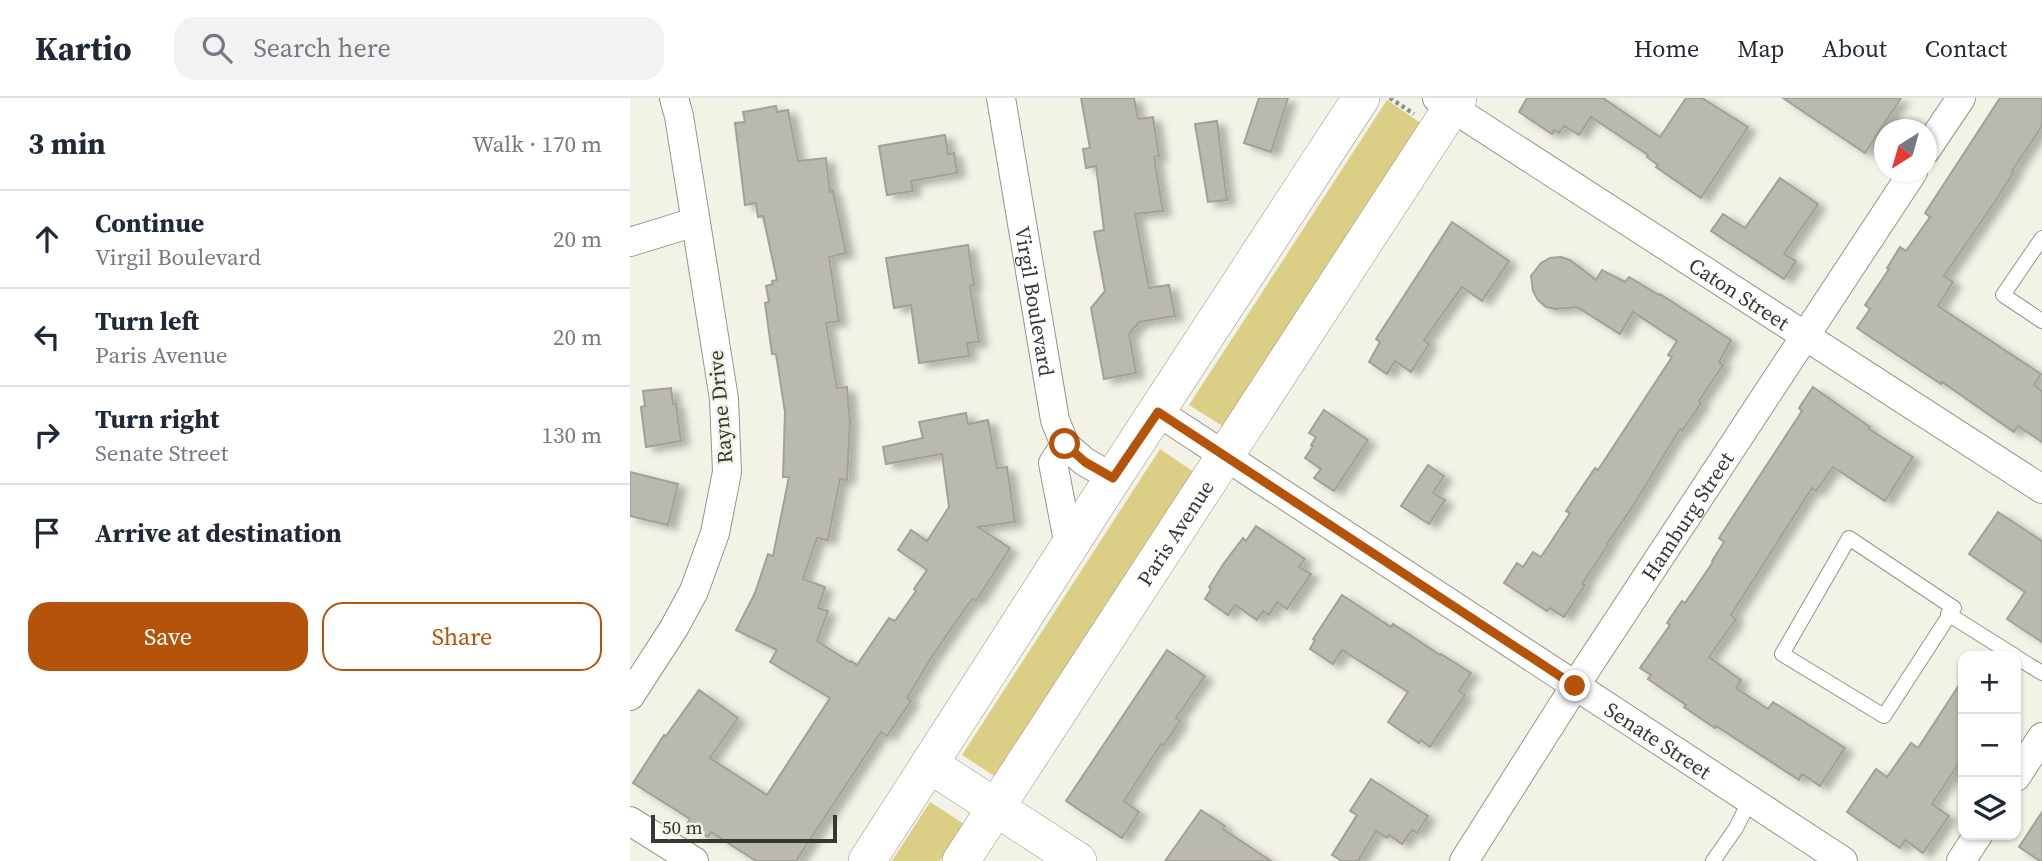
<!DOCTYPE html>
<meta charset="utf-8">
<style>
:root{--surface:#fff;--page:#f2f2f3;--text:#1f2937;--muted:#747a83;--line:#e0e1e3;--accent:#b45309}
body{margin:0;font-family:"Source Serif 4",serif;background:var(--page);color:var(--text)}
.controls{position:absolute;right:21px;bottom:21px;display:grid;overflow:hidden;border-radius:14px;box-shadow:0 2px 5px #0004}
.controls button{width:63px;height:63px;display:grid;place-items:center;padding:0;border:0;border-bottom:2px solid var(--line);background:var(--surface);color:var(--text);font:35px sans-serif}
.compass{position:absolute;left:1244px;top:21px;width:63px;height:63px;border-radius:50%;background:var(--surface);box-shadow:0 2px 5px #0004;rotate:217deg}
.scale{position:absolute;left:21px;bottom:18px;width:186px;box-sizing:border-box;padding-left:7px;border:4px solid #383733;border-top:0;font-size:19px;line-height:24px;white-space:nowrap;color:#383733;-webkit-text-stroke:5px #f3f2e7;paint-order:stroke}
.stop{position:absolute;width:21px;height:21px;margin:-16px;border:5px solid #b45309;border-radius:50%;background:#fff}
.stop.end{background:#b45309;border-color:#fff;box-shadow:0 2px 7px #0008}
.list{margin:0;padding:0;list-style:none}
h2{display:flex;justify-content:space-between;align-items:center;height:91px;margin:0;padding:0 28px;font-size:30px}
h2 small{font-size:23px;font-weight:400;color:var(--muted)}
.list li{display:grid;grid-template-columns:46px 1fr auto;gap:21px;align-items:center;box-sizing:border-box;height:98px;padding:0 28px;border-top:2px solid var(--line)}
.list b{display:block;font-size:26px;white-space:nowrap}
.list p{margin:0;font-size:23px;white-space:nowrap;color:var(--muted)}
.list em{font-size:23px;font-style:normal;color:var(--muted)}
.actions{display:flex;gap:14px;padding:21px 28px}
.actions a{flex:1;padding:16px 0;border:2px solid var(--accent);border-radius:21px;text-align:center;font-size:24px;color:var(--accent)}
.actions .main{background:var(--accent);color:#fff}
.icon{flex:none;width:38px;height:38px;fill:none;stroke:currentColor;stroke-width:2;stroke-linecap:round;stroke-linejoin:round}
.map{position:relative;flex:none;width:1412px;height:763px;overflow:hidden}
header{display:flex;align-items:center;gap:42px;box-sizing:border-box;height:98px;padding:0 35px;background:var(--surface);border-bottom:2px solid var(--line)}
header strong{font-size:33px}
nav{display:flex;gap:38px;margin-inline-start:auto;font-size:24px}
.search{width:490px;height:63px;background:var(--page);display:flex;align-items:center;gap:18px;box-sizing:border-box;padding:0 24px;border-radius:21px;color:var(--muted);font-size:26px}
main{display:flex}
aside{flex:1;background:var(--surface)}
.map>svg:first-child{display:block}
.grass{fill:#dacf85}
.building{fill:#bab9af;stroke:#a2a097;stroke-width:2;filter:url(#shadow)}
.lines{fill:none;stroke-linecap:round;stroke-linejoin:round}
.service-casing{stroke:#95948b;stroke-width:16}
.minor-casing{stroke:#95948b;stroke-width:30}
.tertiary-casing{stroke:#95948b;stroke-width:38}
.path{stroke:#8f8e87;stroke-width:4.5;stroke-dasharray:3.5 3.5;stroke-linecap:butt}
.service{stroke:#fff;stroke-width:14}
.minor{stroke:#fff;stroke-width:28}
.tertiary{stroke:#fff;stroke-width:37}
.route{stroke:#b45309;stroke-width:9}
.labels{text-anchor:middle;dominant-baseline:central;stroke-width:5;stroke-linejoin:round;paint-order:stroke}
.street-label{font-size:21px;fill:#383733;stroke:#f3f2e7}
</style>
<header>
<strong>Kartio</strong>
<div class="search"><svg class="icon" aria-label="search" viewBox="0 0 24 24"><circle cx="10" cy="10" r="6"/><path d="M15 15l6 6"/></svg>Search here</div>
<nav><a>Home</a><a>Map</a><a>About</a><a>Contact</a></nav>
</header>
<main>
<aside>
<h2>3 min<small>Walk · 170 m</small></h2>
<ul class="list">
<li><svg class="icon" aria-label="ahead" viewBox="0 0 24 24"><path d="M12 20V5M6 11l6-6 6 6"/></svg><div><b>Continue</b><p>Virgil Boulevard</p></div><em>20 m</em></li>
<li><svg class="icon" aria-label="left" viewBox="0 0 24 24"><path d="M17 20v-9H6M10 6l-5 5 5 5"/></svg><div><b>Turn left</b><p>Paris Avenue</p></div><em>20 m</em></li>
<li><svg class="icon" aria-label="right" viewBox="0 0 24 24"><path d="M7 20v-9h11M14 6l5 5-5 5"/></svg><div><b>Turn right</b><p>Senate Street</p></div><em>130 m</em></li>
<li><svg class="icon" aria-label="arrive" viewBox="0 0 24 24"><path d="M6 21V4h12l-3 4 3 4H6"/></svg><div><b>Arrive at destination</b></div></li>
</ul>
<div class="actions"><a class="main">Save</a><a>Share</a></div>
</aside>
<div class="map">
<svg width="1412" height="763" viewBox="0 0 1412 763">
<defs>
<filter id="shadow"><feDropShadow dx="8" dy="4.5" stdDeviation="3.5" flood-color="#0004"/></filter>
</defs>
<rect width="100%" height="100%" fill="#f3f2e7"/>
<g class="grass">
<path d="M757,2L792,26L594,329L559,307Z"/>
<path d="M530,351L564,374L366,679L332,657Z"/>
<path d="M300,704L334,726L310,763H262Z"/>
</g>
<g class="building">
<path d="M451,0H504L508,21L523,19L529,58L524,59L533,113L505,116L519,190L539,187L545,218L509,224L499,236L506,275L474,281L461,210L475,193L464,134L474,132L466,68L456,70L453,51L460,50Z"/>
<path d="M629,0H658L641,54L614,45Z"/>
<path d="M897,0H973L1030,39L1056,0H1072L1118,29L1071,100L1026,69L1028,67L1017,59L1018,57L961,19L949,37L934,28L929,35L924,32L922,36L889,14Z"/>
<path d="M1153,0H1271L1235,55Z"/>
<path d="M1370,0H1412V28L1382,73L1384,74L1362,108L1314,178L1323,184L1308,208L1411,276L1404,287L1412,293V344L1388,328L1384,334L1312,284L1311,286L1227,230L1240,211L1235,207L1259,171L1257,170L1270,149L1276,153L1300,119L1295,115Z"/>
<path d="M146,8L147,14L158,12L168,63L196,60L200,94L203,93L216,155L199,159L209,223L196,225L207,290L217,289L220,324L217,382L210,381L198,442L187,440L173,481L195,489L188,510L198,513L187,543L220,564L221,563L227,567L259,520L265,523L286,493L284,491L297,472L268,452L281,432L297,443L319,409L312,356L256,366L253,349L293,340L289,324L336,315L338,326L358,322L367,370L377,369L385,424L348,429L380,450L346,503L342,501L303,557L277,600L281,603L257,638L251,634L166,763H126L81,734L78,739L57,726L60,721L3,685L34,637L36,638L69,592L108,620L80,660L137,697L200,600L140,564L147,552L106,532L125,495L138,456L143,458L159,379H153L155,314L146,256H142L135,205L139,204L136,188L143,186L142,183L147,182L133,118L128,119L126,105L115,107L105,25L115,24L113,14Z"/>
<path d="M587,23L597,102L578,104L565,26Z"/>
<path d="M315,37L318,56L324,55L327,75L281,83L283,93L257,97L249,48Z"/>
<path d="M1150,80L1188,106L1154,156L1166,163L1154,181L1081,133L1093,116L1115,130Z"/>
<path d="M822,124L879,163L852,203L832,189L794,242L799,246L781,274L765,263L757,276L739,264L750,244L746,241Z"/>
<path d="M338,147L344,187L340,188L349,244L337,245L339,258L289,265L281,207L264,210L256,160Z"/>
<path d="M931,159L940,162L966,182L972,172L995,184L999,179L1029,197L1030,196L1101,242L1089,264L1093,267L1069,303L1071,305L1052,333L1050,331L1003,408L977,446L978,447L952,486L955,487L934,519L920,510L917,513L874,485L887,465L893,469L903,454L911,459L940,415L936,413L965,370L968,372L1042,259L1038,257L1047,243L1003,214L990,236L947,209L926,211L916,209L908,202L903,193L901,178L911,165L920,160Z"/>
<path d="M1183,289L1240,329L1239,331L1283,359L1255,403L1203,369L1186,393L1182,390L1101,517L1106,521L1079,559L1111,582L1106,590L1138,611L1143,604L1215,650L1190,688L1172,676L1169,682L1086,628L1085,630L1054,609L1056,607L1018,581L1021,577L1010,570L1040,527L1037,525L1052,503L1055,505L1083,464L1082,463L1094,444L1089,440L1172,313L1169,310Z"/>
<path d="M41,290L43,306H46L51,343L16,349L11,309L15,308L13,293Z"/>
<path d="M694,312L738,342L704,393L684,380L691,371L675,360L683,348L681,347L686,339L679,335Z"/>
<path d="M798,367L814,378L803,395L815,402L799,426L771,408Z"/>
<path d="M0,374L48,386L38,427L0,418Z"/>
<path d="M1368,414L1412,443V544L1377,521L1395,494L1339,456Z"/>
<path d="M626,428L675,461L669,469L681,476L657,511L647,504L639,517L633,513L627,522L605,507L598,517L575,501L581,491L579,489L594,465L613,440L616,443Z"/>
<path d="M712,497L761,529L763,526L810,557L811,556L841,575L829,593L835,597L800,649L791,642L789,645L758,624L778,594L712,552L703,566L680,551L685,542L683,541Z"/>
<path d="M537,552L575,578L546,620L550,623L544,632L533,648L531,646L494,703L509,714L492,740L436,703Z"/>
<path d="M1333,581V659L1302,706L1319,718L1293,755L1275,742L1270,750L1217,714L1246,671L1257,679L1281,645L1288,650Z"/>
<path d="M741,681L798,718L787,735L782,732L772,746L759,737L757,740L746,733L728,763H712L702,757L727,717L720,713Z"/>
<path d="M571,712L595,728L593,731L641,763H535Z"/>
<path d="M1412,714V763H1410L1389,749Z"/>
</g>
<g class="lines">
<defs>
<g id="service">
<path d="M1412,140L1373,197L1412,223"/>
<path d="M1219,440L1324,510L1254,618L1152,556Z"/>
<path d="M1318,516L1385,558"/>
<path d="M1386,559L1412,575"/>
<path d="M1083,763L1106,730L1120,702"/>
</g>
<g id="minor">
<path id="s1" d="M371,0L425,322L435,347L455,364L483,380"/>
<path id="s2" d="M807,0L1412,391"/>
<path d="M1296,52L1331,0"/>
<path d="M0,144L65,124"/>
<path id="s3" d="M528,314L1213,763"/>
<path d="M435,347L423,365L439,448"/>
<path d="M0,598L44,530L64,493L85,435L97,374L94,301L49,18L44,0"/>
<path d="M1386,679L1412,639"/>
<path d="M0,723L64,763"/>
<path id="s4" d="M834,763L945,588L1283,74"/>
<path d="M1331,763L1348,737"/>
</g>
<g id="tertiary">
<path d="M299,666L448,763"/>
<path d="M237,763L483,380L731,0"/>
<path id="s5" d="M331,763L828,0"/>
</g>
</defs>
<use href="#service" class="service-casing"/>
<use href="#minor" class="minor-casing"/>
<use href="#tertiary" class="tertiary-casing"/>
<path class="path" d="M760,0L784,16"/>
<use href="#service" class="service"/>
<use href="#minor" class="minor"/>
<use href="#tertiary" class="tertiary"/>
</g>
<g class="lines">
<path class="route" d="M435,346L455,364L483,380L528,314L945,588"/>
</g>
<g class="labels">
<g class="street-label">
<text stroke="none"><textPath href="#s2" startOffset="360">Caton Street</textPath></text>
<text stroke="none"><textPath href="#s1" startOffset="206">Virgil Boulevard</textPath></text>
<text transform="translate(90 309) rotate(-95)">Rayne Drive</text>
<text stroke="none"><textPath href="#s4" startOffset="411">Hamburg Street</textPath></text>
<text stroke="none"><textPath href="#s5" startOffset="392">Paris Avenue</textPath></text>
<text stroke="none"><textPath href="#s3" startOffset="598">Senate Street</textPath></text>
</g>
</g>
</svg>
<div class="controls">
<button>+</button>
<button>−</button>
<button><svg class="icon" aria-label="layers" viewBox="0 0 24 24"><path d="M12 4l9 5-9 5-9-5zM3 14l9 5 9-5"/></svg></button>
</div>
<svg class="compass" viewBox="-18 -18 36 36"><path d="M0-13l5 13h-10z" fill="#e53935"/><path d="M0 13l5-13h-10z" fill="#747a83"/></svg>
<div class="scale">50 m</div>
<div class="stop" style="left:435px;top:346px"></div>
<div class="stop end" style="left:945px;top:588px"></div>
</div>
</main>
